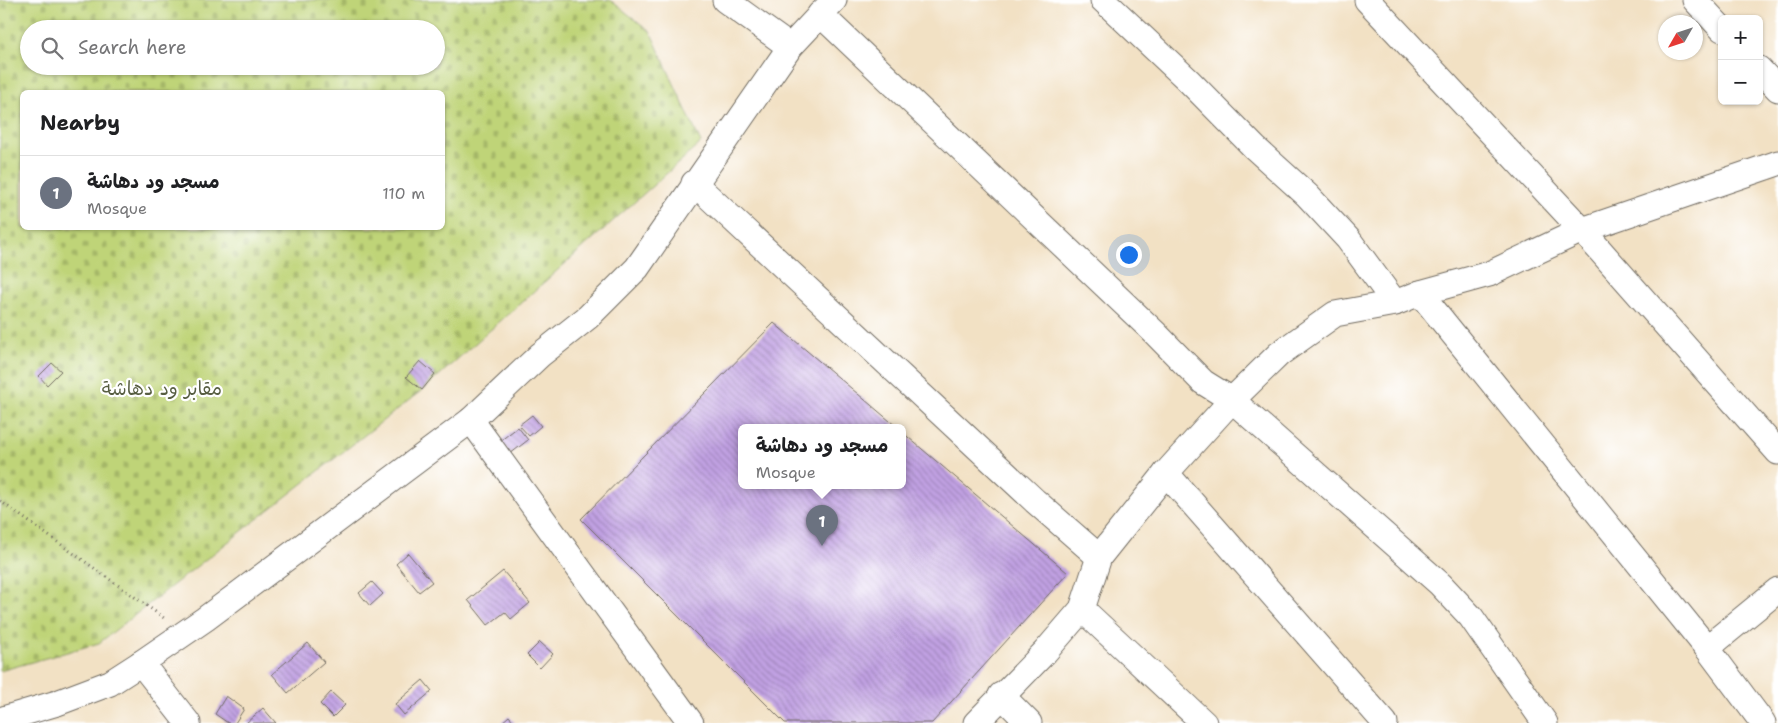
<!DOCTYPE html>
<meta charset="utf-8">
<style>
:root{--surface:#fff;--page:#f6f6f6;--text:#202124;--muted:#757577;--line:#e0e0e0;--accent:#7c3aed}
body{margin:0;font-family:"Shantell Sans","Playpen Sans Arabic",sans-serif;background:var(--page);color:var(--text)}
.controls{position:absolute;right:15px;top:15px;display:grid;overflow:hidden;border-radius:8px;box-shadow:0 1px 4px #0004}
.controls button{width:45px;height:45px;display:grid;place-items:center;padding:0;border:0;border-bottom:1px solid var(--line);background:var(--surface);color:var(--text);font:25px sans-serif}
.compass{position:absolute;left:1658px;top:15px;width:45px;height:45px;border-radius:50%;background:var(--surface);box-shadow:0 1px 4px #0004;rotate:231deg}
.you{position:absolute;left:1128px;top:254px;width:18px;height:18px;margin:-12px;border:4px solid #fff;border-radius:50%;background:#1a73e8;box-shadow:0 0 0 8px #1a73e833}
.badge{display:grid;place-items:center;width:32px;height:32px;border-radius:50%;background:var(--accent);color:#fff;font-size:16px;font-weight:700}
.pin{position:absolute;translate:-50% -41px;filter:drop-shadow(0 1px 2px #0008)}
.pin::after{content:'';position:absolute;top:26px;width:18px;height:15px;background:inherit;clip-path:polygon(0 0,100% 0,50% 100%)}
.popup{position:absolute;left:738px;top:424px;width:168px;height:65px;box-sizing:border-box;display:grid;place-content:center;border-radius:8px;background:var(--surface);filter:drop-shadow(0 1px 4px #0005);font-size:16px;white-space:nowrap;color:var(--muted)}
.popup b{font-size:19px;color:var(--text)}
.popup::after{content:'';position:absolute;left:50%;top:100%;margin-left:-10px;border:10px solid transparent;border-top-color:var(--surface)}
.list{margin:0;padding:0;list-style:none}
h2{display:flex;justify-content:space-between;align-items:center;height:65px;margin:0;padding:0 20px;font-size:21px}
h2 small{font-size:16px;font-weight:400;color:var(--muted)}
.list li{display:grid;grid-template-columns:32px 1fr auto;gap:15px;align-items:center;box-sizing:border-box;height:75px;padding:0 20px;border-top:1px solid var(--line)}
.list b{display:block;font-size:19px;white-space:nowrap}
.list p{margin:0;font-size:16px;white-space:nowrap;color:var(--muted)}
.list em{font-size:16px;font-style:normal;color:var(--muted)}
.icon{flex:none;width:28px;height:28px;fill:none;stroke:currentColor;stroke-width:2;stroke-linecap:round;stroke-linejoin:round}
.map{position:relative;flex:none;width:1778px;height:723px;overflow:hidden}
.search{position:absolute;background:var(--surface);box-shadow:0 1px 4px #0004;left:20px;top:20px;width:425px;height:55px;display:flex;align-items:center;gap:12px;box-sizing:border-box;padding:0 18px;border-radius:28px;color:var(--muted);font-size:19px}
.panel{position:absolute;background:var(--surface);box-shadow:0 1px 4px #0004;left:20px;top:90px;width:425px;height:140px;border-radius:8px}
.map>svg:first-child{display:block}
.cemetery{fill:url(#cemetery-stones);stroke:#758052;fill-rule:evenodd}
.building{fill:url(#building-back-hatch)}
.lines{fill:none;stroke-linecap:round;stroke-linejoin:round}
.minor-casing{stroke:#716b61;stroke-width:27}
.path{stroke:#716b61;stroke-width:3;stroke-dasharray:1 4;stroke-linecap:butt}
.minor{stroke:#fff;stroke-width:25}
.labels{text-anchor:middle;dominant-baseline:central;stroke-width:4.5;stroke-linejoin:round;paint-order:stroke}
.park-label{font-size:19px;fill:#575e42;stroke:#fff}
</style>
<div class="map">
<svg width="1778" height="723" viewBox="0 0 1778 723">
<defs>
<pattern id="cemetery-stones" width="16" height="16" patternUnits="userSpaceOnUse" patternTransform="scale(1.25)"><rect width="16" height="16" fill="#bfd478"/><path d="M2 7V4a2 2 0 0 1 4 0v3zM10 15v-3a2 2 0 0 1 4 0v3z" fill="#a4b668"/></pattern>
<pattern id="building-back-hatch" width="6" height="6" patternUnits="userSpaceOnUse" patternTransform="scale(1.25)"><rect width="6" height="6" fill="#c1a1e3"/><path d="M-1 5l2 2M0 0l6 6M5-1l2 2" fill="none" stroke="#9d83b8"/></pattern>
</defs>
<rect width="100%" height="100%" fill="#fff"/>
<filter id="ink" filterUnits="userSpaceOnUse"><feTurbulence type="fractalNoise" baseFrequency=".02" numOctaves="2"/><feDisplacementMap in="SourceGraphic" scale="10" xChannelSelector="R" yChannelSelector="G"/><feConvolveMatrix kernelMatrix="1 2 1 2 8 2 1 2 1" color-interpolation-filters="sRGB"/></filter>
<filter id="wash" filterUnits="userSpaceOnUse"><feTurbulence type="fractalNoise" baseFrequency=".0096" numOctaves="4" result="noise"/><feDisplacementMap in="SourceGraphic" scale="20" xChannelSelector="R" yChannelSelector="G"/><feGaussianBlur stdDeviation="1.12" result="paint"/><feColorMatrix in="noise" values="0 0 0 0 0 0 0 0 0 0 0 0 0 0 0 0 0 1.4 0 .05"/><feComposite in="paint" operator="in"/></filter>
<g filter="url(#wash)">
<rect width="100%" height="100%" fill="#f2e1c4"/>
<path class="cemetery" d="M0,0H610L650,31L701,143L426,387L99,643L0,671ZM29,29H436V66H29ZM22,92H442V228H22Z"/>
<g id="blocks">
<g class="building">
<path d="M774,323L897,427H742V485H902V432L1068,573L932,723H785L581,519Z"/>
<path d="M420,361L435,374L422,390L406,377Z"/>
<path d="M52,363L61,371L47,385L39,376Z"/>
<path d="M532,415L541,426L529,436L519,425Z"/>
<path d="M518,427L528,440L510,454L500,441Z"/>
<path d="M408,553L432,582L419,592L396,564Z"/>
<path d="M503,571L530,603L511,619L505,612L488,625L468,600Z"/>
<path d="M372,582L383,594L370,606L359,593Z"/>
<path d="M540,642L553,654L540,668L527,655Z"/>
<path d="M308,643L324,662L288,693L272,674Z"/>
<path d="M423,680L432,691L404,715L395,704Z"/>
<path d="M331,692L345,705L333,717L320,704Z"/>
<path d="M226,696L244,709L235,723H228L215,714Z"/>
<path d="M263,708L276,723H246Z"/>
<path d="M509,716L515,723H501Z"/>
</g>
</g>
</g>
<g filter="url(#ink)">
<use href="#blocks" fill-opacity="0" stroke="#716b61" stroke-width="1"/>
<g class="lines">
<defs>
<g id="minor">
<path d="M725,0L790,47"/>
<path d="M1103,0L1188,80L1255,148L1307,195L1348,239L1395,303"/>
<path d="M1367,0L1582,230L1778,452"/>
<path d="M1695,0L1722,29"/>
<path d="M820,14L1154,332L1203,382L1232,400L1279,354L1335,314L1395,303L1420,293L1489,274L1582,230L1778,163"/>
<path d="M1759,69L1778,89"/>
<path d="M694,183L1035,501L1099,557"/>
<path d="M1420,293L1707,648L1763,723"/>
<path d="M471,420L691,723"/>
<path d="M1166,473L1385,723"/>
<path d="M1082,609L1204,723"/>
<path d="M1707,648L1778,590"/>
<path d="M141,663L188,723"/>
<path d="M1001,695L1029,723"/>
<path d="M0,720L57,703L110,683L141,663L205,619L471,420L540,355L588,317L637,268L790,47L834,0"/>
<path d="M976,723L1045,652L1082,609L1099,557L1166,473L1232,400L1440,584L1471,617L1545,723"/>
</g>
</defs>
<use href="#minor" class="minor-casing"/>
<path class="path" d="M0,501L164,618"/>
<use href="#minor" class="minor"/>
</g>
</g>
<g class="labels">
<g class="park-label">
<text x="162" y="388">مقابر ود دهاشة</text>
</g>
</g>
</svg>
<div class="controls">
<button>+</button>
<button>−</button>
</div>
<svg class="compass" viewBox="-18 -18 36 36"><path d="M0-13l5 13h-10z" fill="#e53935"/><path d="M0 13l5-13h-10z" fill="#757577"/></svg>
<div class="you"></div>
<div class="pin badge" style="left:822px;top:546px;background:#6b7280">1</div>
<div class="popup"><b>مسجد ود دهاشة</b>Mosque</div>
<div class="search"><svg class="icon" aria-label="search" viewBox="0 0 24 24"><circle cx="10" cy="10" r="6"/><path d="M15 15l6 6"/></svg>Search here</div>
<section class="panel">
<h2>Nearby<small></small></h2>
<ul class="list">
<li><span class="badge" style="background:#6b7280">1</span><div><b>مسجد ود دهاشة</b><p>Mosque</p></div><em>110 m</em></li>
</ul>
</section>
</div>
